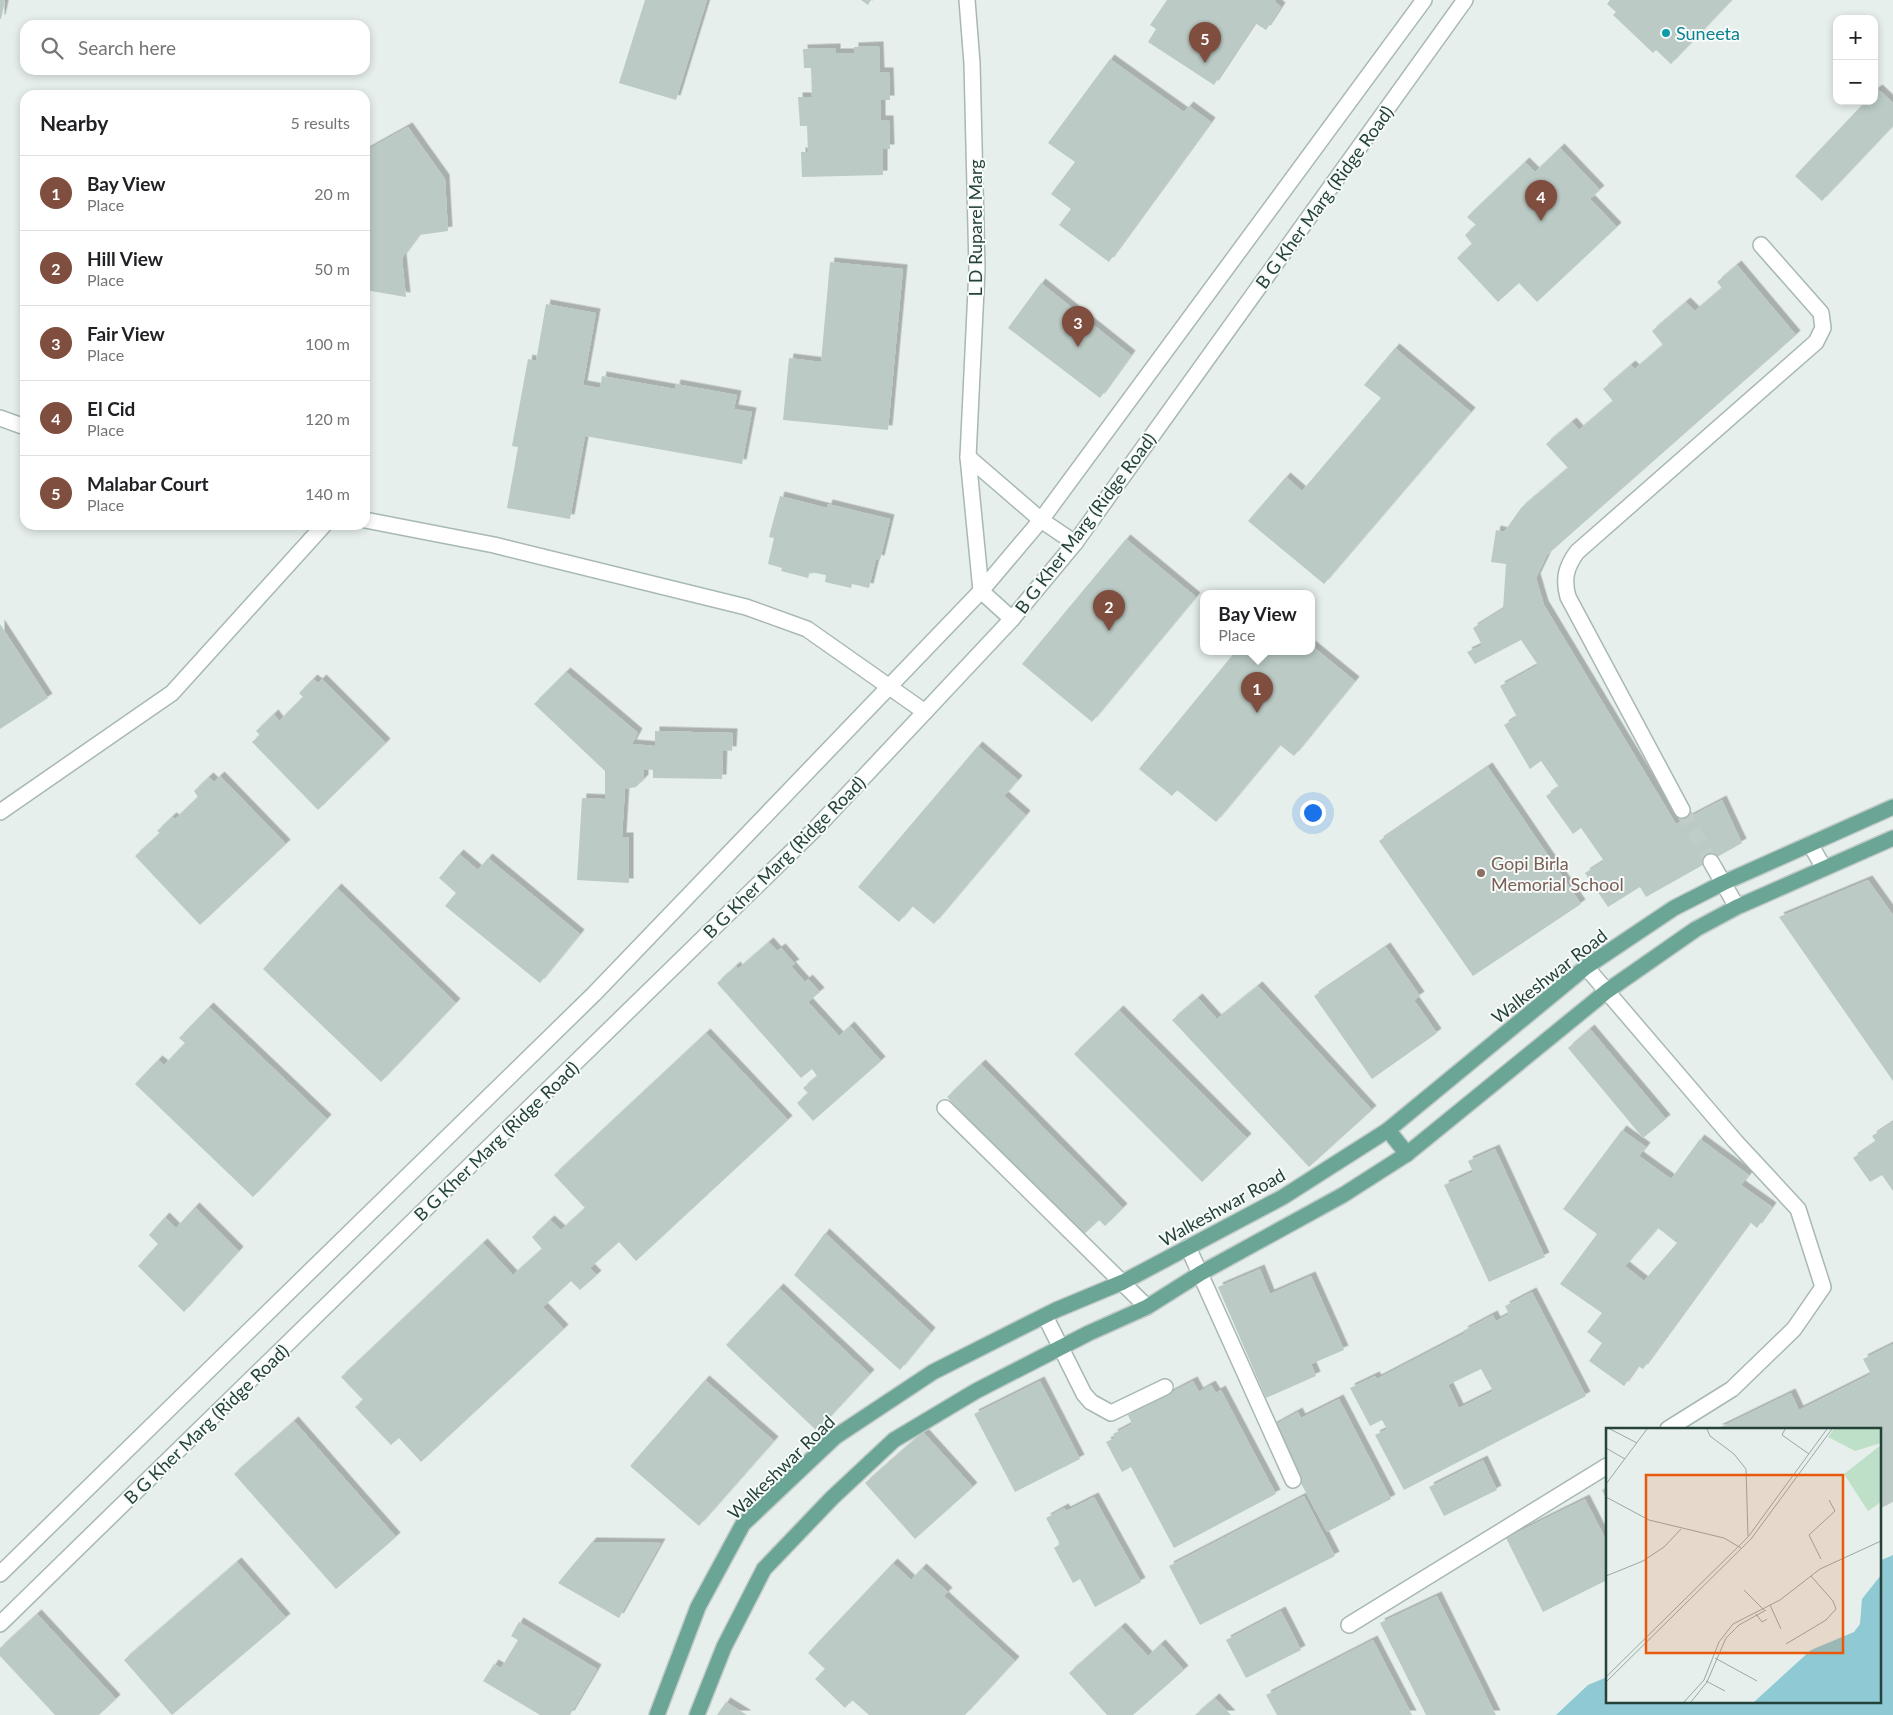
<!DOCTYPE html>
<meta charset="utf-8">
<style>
:root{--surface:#fff;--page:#f2f2f2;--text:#202124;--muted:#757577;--line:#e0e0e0;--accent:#7f4e3f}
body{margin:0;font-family:Lato,sans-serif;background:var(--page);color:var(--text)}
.controls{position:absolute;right:15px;top:15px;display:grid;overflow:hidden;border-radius:10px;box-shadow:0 2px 8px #0003}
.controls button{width:45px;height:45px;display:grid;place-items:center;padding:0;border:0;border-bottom:1px solid var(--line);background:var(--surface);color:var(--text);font:25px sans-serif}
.you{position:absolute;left:1312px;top:812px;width:18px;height:18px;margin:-12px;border:4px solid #fff;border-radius:50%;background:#1a73e8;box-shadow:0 0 0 8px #1a73e833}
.badge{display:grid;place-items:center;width:32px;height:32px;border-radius:50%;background:var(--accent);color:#fff;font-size:16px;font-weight:700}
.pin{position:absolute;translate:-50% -41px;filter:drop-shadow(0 1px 2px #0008)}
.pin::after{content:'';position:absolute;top:26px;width:18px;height:15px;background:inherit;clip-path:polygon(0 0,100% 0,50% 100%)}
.popup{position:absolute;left:1200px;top:590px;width:115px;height:65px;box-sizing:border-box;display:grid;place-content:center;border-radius:10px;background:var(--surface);filter:drop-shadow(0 1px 4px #0005);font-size:16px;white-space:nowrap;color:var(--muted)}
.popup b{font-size:19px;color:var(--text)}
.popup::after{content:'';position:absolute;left:50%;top:100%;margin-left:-10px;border:10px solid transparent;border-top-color:var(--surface)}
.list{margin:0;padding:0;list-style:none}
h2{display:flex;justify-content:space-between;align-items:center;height:65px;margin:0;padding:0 20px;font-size:21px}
h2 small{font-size:16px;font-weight:400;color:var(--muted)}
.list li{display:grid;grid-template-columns:32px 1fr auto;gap:15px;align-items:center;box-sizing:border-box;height:75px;padding:0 20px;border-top:1px solid var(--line)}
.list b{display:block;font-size:19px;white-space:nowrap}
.list p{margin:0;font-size:16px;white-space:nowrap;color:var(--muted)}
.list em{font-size:16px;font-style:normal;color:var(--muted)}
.icon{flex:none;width:28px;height:28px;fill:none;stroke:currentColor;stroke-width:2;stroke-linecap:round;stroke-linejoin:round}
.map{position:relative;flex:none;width:1893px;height:1715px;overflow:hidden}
.search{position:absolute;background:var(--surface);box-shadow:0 2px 8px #0003;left:20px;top:20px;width:350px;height:55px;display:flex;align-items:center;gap:12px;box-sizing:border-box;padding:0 18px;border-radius:15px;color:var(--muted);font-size:19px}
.panel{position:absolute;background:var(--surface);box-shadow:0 2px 8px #0003;left:20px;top:90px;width:350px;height:440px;border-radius:15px}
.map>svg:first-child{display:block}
.water{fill:#8ec9d4}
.building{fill:#bbcac4;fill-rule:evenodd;filter:url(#shadow)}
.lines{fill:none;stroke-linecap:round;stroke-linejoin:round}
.minor-tunnel{stroke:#bfccc8;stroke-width:15;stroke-dasharray:15 8;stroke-linecap:butt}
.minor-casing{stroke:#a8b8b2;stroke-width:18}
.major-casing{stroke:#c2cac8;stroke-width:18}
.minor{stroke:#fff;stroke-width:15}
.major{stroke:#6aa596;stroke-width:15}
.culture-dot{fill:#0f9aa8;stroke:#f7fbf9;stroke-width:2}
.education-dot{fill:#8d6e63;stroke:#f7fbf9;stroke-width:2}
.labels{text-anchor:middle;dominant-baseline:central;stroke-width:4;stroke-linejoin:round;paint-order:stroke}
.culture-label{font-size:18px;fill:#0d838f;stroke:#f7fbf9;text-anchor:start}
.street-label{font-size:18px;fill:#24423a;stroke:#f7fbf9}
.education-label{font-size:18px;fill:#785e54;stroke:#f7fbf9;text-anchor:start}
.inset-road{fill:none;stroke:#98aaa4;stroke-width:1}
.view{fill:#e8590c;fill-opacity:0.15;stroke:#e8590c;stroke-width:2.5}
.inset-edge{fill:none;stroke:#24423a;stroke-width:2.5}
</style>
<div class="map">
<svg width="1893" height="1715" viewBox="0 0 1893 1715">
<defs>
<filter id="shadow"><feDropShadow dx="4.5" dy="-4.5" stdDeviation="0" flood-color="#0004"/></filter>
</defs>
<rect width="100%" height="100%" fill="#e6efeb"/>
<path class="water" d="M1893,1555V1715H1556L1588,1685L1607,1677V1701H1879V1561Z"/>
<g class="building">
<path d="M0,0H5L1,19H0Z"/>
<path d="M645,0H707L676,100L619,83Z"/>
<path d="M861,0H871L868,5Z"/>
<path d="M1167,0H1276L1275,2L1281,7L1266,30L1255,23L1214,85L1148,42L1156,29L1150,25Z"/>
<path d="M1610,0H1732L1671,64L1656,50L1653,53L1613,15L1616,12L1607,4Z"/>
<path d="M879,46L880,72H889L890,100H881V120H889L890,149H883V175L802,177L801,152H808L807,126H800L798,97H812L811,68H804L803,49L836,48V53H854V47Z"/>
<path d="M1110,59L1184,112L1189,106L1211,122L1109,262L1059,225L1071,209L1051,194L1075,162L1048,143Z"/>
<path d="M1878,89L1893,103V126L1822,201L1795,176L1866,101H1874V92Z"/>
<path d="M408,127L445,179L448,231L419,235L402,258L406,297L365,290V151Z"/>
<path d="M1560,148L1600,190L1590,199L1617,227L1537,302L1519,283L1498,302L1457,258L1472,244L1465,235L1476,225L1467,217L1525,162L1535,172Z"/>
<path d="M830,262L903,269L888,430L783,420L789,358L821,362Z"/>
<path d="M1737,265L1796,335L1547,555L1536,578L1544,605L1676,824L1722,800L1742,843L1646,897L1640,887L1608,907L1585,873L1604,861L1581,828L1573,834L1546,796L1559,787L1541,761L1530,769L1504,725L1517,717L1500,686L1538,665L1521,640L1475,664L1467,652L1482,645L1473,628L1503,609L1506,564L1491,562L1496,530L1504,532L1521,508L1568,468L1546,444L1572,422L1579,430L1613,401L1603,389L1631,365L1635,369L1663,345L1652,331L1686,302L1695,311L1722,288L1717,282Z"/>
<path d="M1041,283L1131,355L1100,398L1008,328Z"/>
<path d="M546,304L596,313L583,385L600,388L602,376L675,389L676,384L737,395L734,409L752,412L742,464L585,436L570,519L507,508L518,447L512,446L528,359L536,361Z"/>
<path d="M1395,348L1471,412L1324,584L1248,521L1286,477L1302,491L1381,398L1364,385Z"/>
<path d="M780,496L827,508L828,504L890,519L880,560L876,559L869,588L852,584L851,588L825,582L826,575L810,572L808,578L781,571L782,568L768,564L774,538L769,537Z"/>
<path d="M1126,539L1196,597L1092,722L1022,664Z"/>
<path d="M0,624L48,698L0,729Z"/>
<path d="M1311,645L1355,681L1294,756L1280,745L1216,822L1177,790L1172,796L1139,769L1235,652H1311Z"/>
<path d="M566,672L638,733L632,744L655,746V731L733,733L732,751L723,750L722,779L653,778V770L644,769V779L636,787L625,789L622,837H629V883L577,880L582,798L605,799V771L534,704Z"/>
<path d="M313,679L318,683L322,679L386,743L318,810L252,742L260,735L256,731L274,714L279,721L303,697L299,693Z"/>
<path d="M978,746L1018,780L1004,796L1026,815L934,924L912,906L899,922L858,887Z"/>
<path d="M1488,767L1581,904L1473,976L1379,841Z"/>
<path d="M220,776L286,844L200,925L135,856L160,833L157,831L172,817L175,819L198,797L194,791L209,777L214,782Z"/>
<path d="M459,854L478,870L488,858L580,934L540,983L445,906L456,893L439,878Z"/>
<path d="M1868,880L1893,915V1081L1779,917Z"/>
<path d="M337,888L456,1003L381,1082L263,969Z"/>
<path d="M769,942L777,951L781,948L795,964L791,966L805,982L808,979L820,992L808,1002L839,1036L850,1026L881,1061L813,1121L797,1103L808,1093L803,1088L817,1076L812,1069L801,1078L717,983L736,966L738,969Z"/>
<path d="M1386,947L1420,996L1414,1000L1437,1033L1372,1079L1314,996Z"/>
<path d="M1258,986L1372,1110L1309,1167L1172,1020L1198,998L1217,1019Z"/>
<path d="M209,1007L327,1119L253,1197L135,1084L158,1060L164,1065L185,1043L179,1038Z"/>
<path d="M1119,1010L1247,1138L1202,1182L1074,1054Z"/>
<path d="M1590,1029L1666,1119L1643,1138L1568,1048Z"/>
<path d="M706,1033L788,1120L636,1261L619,1242L590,1268L597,1275L580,1290L571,1281L543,1307L564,1329L421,1462L399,1438L391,1445L355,1407L363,1400L341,1377L483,1243L513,1275L542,1249L532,1237L550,1220L561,1230L585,1208L554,1175Z"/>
<path d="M981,1064L1123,1208L1105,1226L1099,1220L1082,1236L947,1097Z"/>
<path d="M1893,1122V1191L1882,1175L1870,1182L1853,1158L1876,1142L1872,1136Z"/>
<path d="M1622,1130L1646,1147L1639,1156L1671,1179L1700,1139L1749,1175L1741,1185L1772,1207L1757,1228L1750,1222L1643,1369L1638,1366L1624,1386L1589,1361L1602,1343L1587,1332L1602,1313L1560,1284L1597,1234L1563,1209ZM1658,1228L1677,1243L1644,1281L1625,1266Z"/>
<path d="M1495,1149L1545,1257L1489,1282L1444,1185L1473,1172L1468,1161Z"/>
<path d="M195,1207L239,1251L184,1312L138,1266L158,1244L149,1235L165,1217L176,1228Z"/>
<path d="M825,1233L931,1332L900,1370L794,1275Z"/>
<path d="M1260,1269L1270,1294L1311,1276L1344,1350L1311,1364L1316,1376L1266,1398L1218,1287Z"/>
<path d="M779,1288L870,1374L817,1431L726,1345Z"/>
<path d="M1532,1292L1586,1396L1404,1490L1375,1435L1387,1429L1382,1420L1370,1426L1350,1388L1375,1376L1377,1379L1465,1333L1463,1331L1493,1315L1496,1321L1509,1314L1505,1306ZM1481,1369L1493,1391L1459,1408L1448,1385Z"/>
<path d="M1893,1344V1502L1879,1509V1429H1717L1791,1393L1799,1410L1871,1374L1863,1359Z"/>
<path d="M705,1380L774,1441L699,1526L630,1466Z"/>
<path d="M1040,1381L1080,1459L1015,1492L974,1414Z"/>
<path d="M1193,1381L1199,1392L1211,1385L1216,1393L1221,1390L1276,1494L1174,1548L1131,1467L1122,1472L1106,1442L1115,1438L1113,1434L1132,1424L1128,1415Z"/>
<path d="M1339,1399L1391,1499L1327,1532L1271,1427L1298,1412L1301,1418Z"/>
<path d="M294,1421L396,1537L336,1589L234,1474Z"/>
<path d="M923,1432L973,1487L915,1539L865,1483Z"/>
<path d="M1483,1460L1497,1490L1444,1516L1429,1487Z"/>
<path d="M1607,1487V1500L1602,1490Z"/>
<path d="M1304,1496L1335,1556L1200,1625L1169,1566Z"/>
<path d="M1094,1497L1141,1582L1095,1607L1080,1579L1073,1583L1054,1548L1060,1544L1046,1518L1064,1508L1066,1511Z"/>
<path d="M1585,1499L1607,1542V1580L1543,1612L1506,1538Z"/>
<path d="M592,1542L661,1543L619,1618L558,1583Z"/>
<path d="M237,1562L286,1618L172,1715L124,1660Z"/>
<path d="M893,1563L911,1580L922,1568L948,1592L944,1596L1015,1661L965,1715H869L852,1700L845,1708L815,1679L825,1669L808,1653Z"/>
<path d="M1437,1596L1496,1715H1426L1380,1623Z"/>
<path d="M1281,1611L1301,1650L1246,1678L1226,1640Z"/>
<path d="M37,1614L116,1699L99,1715H55L0,1656V1648Z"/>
<path d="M519,1622L597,1669L570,1715H540L483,1681L494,1664L501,1668L518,1640L511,1636Z"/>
<path d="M1121,1627L1148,1656L1161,1644L1184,1670L1133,1715H1107L1069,1673Z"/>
<path d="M1373,1640L1412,1715H1277L1266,1695Z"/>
<path d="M1215,1698L1231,1715H1195Z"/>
<path d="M726,1702L747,1715H717Z"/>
</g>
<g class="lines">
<path class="minor-tunnel" d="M1682,810L1711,862"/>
<defs>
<g id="minor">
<path d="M967,0L972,63L977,269L968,457L981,591L1012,619"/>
<path d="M0,418L25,427"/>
<path d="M968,457L1041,520L1075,543"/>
<path d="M365,520L494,545L746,607L807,629L925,712"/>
<path d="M1682,810L1568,597C1563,579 1566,567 1577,552L1816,342L1823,328L1821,313L1761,245"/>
<path d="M0,812L172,693L324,525"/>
<path d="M1810,844L1824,868"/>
<path d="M1711,862L1737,907"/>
<path d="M1586,967L1735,1141L1798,1209L1823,1287L1794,1329L1732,1389L1668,1429"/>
<path d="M945,1108L1147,1307"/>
<path d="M1188,1247L1293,1480"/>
<path d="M1045,1316L1084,1394L1091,1402L1111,1413L1165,1387"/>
<path d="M0,1574L594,994L981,591L1041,520L1424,0"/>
<path d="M0,1624L816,828L1012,619L1075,543L1465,0"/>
<path d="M1349,1625L1607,1466"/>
</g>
<g id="major">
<path d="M1388,1130L1407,1154"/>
<path d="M657,1715L698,1607L743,1524L835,1437L933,1372L1056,1310L1123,1282L1283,1197L1388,1130L1586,967L1674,908L1723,883L1893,807"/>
<path d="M697,1715L724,1647L764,1569L832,1498L894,1440L976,1391L1089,1333L1147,1307L1201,1273L1343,1195L1407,1154L1607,991L1696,929L1737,907L1893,838"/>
</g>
</defs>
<use href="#minor" class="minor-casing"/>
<use href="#major" class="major-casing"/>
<use href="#minor" class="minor"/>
<use href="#major" class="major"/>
</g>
<circle class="culture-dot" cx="1666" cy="33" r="5"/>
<circle class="education-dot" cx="1481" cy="873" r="5"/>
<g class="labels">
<g class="culture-label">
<text x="1676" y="33">Suneeta</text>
</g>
<g class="street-label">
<text transform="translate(1324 197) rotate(-54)">B G Kher Marg (Ridge Road)</text>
<text transform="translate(975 228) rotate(-90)">L D Ruparel Marg</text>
<text transform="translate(1085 523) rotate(-53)">B G Kher Marg (Ridge Road)</text>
<text transform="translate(784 857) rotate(-45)">B G Kher Marg (Ridge Road)</text>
<text transform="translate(1549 976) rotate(-38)">Walkeshwar Road</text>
<text transform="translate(496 1141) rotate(-44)">B G Kher Marg (Ridge Road)</text>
<text transform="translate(1222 1207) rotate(-29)">Walkeshwar Road</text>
<text transform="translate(206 1424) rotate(-44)">B G Kher Marg (Ridge Road)</text>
<text transform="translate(781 1467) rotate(-44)">Walkeshwar Road</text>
</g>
<g class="education-label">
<text x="1491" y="863">Gopi Birla<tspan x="1491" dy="21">Memorial School</tspan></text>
</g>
</g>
<g transform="translate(1606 1428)">
<rect width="275" height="275" fill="#e6efeb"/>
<path d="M228,1H275V15L249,23L222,9ZM275,17V74L262,83L238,46Z" fill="#bfe0c8"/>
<path d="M275,147V274H148L205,222L248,204L254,196L256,171Z" fill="#8ec9d4"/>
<path class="inset-road" d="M4,1L31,15M101,1L104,8L128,26L140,41L142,108M179,1L176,7L203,26M0,20L19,31M0,56L41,1M0,69L43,92L118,110L135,120M215,131L203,107L229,83L223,72M0,148L37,133L58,119L75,101M138,162L158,182M164,177L175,201M150,186L156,194L161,191M180,216L220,192L230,181L227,173L205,148M109,230L151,253M0,249L142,109L221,1M100,253L119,263M0,254L145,111L226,1M78,274L98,252L113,214L127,196L174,172L214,141L275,113M85,274L101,254L120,210L133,197L160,182"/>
<path class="view" d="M40,47H237V225H40Z"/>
<rect width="275" height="275" class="inset-edge"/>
</g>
</svg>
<div class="controls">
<button>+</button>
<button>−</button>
</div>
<div class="you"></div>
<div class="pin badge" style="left:1257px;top:713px">1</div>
<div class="popup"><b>Bay View</b>Place</div>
<div class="pin badge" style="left:1109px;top:631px">2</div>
<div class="pin badge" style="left:1078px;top:347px">3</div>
<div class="pin badge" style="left:1541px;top:221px">4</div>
<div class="pin badge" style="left:1205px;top:63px">5</div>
<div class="search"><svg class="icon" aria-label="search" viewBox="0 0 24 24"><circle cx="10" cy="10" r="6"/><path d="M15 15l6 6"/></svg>Search here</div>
<section class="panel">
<h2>Nearby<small>5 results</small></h2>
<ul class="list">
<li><span class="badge">1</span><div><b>Bay View</b><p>Place</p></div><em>20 m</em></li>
<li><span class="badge">2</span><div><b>Hill View</b><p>Place</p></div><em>50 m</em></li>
<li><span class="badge">3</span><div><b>Fair View</b><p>Place</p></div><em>100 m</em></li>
<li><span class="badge">4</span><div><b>El Cid</b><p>Place</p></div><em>120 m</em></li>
<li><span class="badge">5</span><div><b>Malabar Court</b><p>Place</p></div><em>140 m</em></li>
</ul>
</section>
</div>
